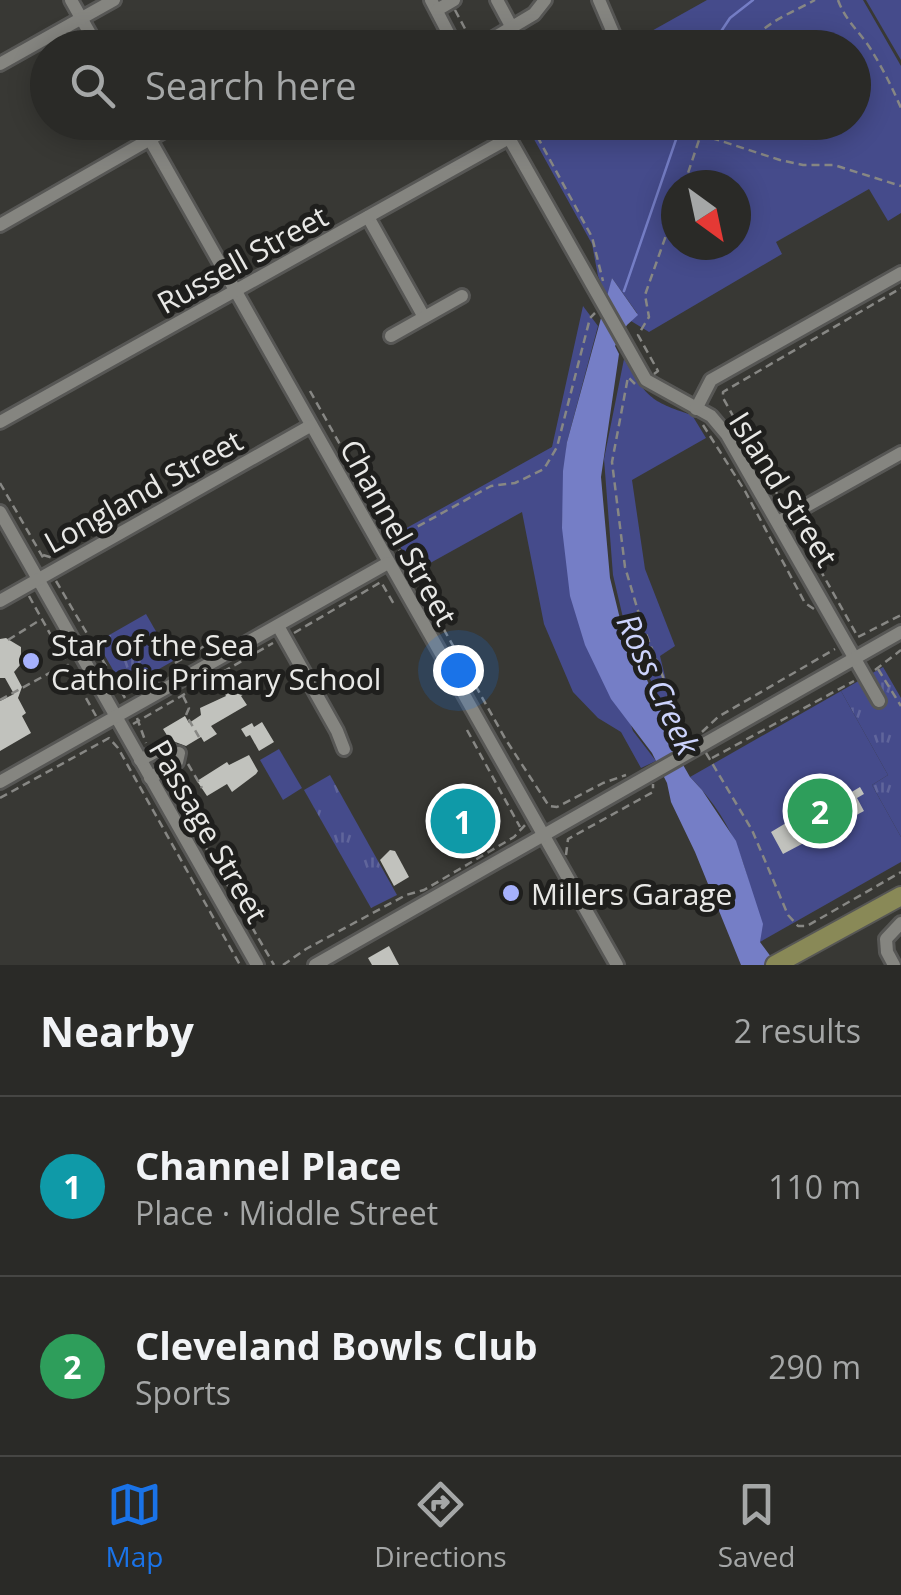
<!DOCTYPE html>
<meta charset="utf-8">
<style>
:root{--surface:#2a2a27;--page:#32322f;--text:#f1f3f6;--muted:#a5a7a7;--line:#464644;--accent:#1a73e8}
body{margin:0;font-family:"Open Sans",sans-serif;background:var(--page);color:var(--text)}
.compass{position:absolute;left:661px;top:170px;width:90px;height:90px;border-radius:50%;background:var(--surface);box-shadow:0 5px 25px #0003;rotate:147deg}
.you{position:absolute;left:458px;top:670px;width:35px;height:35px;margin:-25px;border:8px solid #fff;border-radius:50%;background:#1a73e8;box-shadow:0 0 0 15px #1a73e833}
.badge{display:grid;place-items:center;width:65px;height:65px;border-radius:50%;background:var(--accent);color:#fff;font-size:32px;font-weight:700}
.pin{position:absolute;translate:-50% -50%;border:5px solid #fff;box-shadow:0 2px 10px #0006}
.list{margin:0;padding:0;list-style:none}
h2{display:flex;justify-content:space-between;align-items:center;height:130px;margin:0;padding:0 40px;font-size:42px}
h2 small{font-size:32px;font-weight:400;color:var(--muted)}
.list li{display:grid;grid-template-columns:65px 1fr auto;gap:30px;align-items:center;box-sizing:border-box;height:180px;padding:0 40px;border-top:2px solid var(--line)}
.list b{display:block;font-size:38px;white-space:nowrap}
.list p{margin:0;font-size:32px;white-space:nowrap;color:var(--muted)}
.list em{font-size:32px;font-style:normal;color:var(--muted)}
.icon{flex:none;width:55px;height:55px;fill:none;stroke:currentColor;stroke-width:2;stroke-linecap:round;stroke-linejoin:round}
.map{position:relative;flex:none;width:901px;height:965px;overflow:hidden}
.search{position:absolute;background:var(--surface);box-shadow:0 5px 25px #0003;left:30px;right:30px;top:30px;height:110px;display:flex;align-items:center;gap:25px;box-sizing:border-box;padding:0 35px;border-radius:55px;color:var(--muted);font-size:38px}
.sheet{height:490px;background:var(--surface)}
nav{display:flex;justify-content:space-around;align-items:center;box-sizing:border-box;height:140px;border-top:2px solid var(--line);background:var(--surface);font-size:28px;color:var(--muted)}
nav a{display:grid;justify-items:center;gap:5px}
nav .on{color:var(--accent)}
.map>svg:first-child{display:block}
.grass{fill:url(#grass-tufts)}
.green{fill:#454b8b;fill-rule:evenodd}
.water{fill:#757ec6}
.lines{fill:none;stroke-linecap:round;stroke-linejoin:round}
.stream{stroke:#757ec6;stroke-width:2.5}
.building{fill:#c1c2bd}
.minor-casing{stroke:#575755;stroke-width:18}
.major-casing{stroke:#575755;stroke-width:22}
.path{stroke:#878784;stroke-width:2.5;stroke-dasharray:8 5;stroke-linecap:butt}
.minor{stroke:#858580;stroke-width:12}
.major{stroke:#898957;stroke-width:18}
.poi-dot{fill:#a6b1fc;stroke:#1f1f1d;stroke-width:4}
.labels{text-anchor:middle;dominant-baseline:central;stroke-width:10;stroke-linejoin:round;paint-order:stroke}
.street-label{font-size:30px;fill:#e8e8e6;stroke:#1f1f1d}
.poi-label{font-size:30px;fill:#e8e8e6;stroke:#1f1f1d;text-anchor:start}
.water-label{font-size:32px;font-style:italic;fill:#ccd3fc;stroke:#1f1f1d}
</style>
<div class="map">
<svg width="901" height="965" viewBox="0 0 901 965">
<defs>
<pattern id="grass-tufts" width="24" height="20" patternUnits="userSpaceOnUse" patternTransform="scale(2.5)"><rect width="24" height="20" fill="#454b8b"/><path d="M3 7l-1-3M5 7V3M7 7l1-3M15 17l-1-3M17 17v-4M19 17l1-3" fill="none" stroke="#60659b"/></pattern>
</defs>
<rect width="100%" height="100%" fill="#383834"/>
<g class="grass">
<path d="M146,614L173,661L124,689L97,642Z"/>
<path d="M883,667L901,698V837L872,785L888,775L841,691Z"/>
<path d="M330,775L397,895L371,908L304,790Z"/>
</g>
<g class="green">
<path d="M707,0H863L901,66V213L888,221L869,189L776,242L782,254L649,332L631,321L637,313L612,278L608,300L598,276L592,244L525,123L854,122V48L623,47ZM676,185H736V245H676Z"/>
<path d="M866,0H901V60Z"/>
<path d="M583,306L598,326L567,442L562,526L633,731L656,761L641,768L621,732L598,718L573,692L544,624L522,512L414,572L394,535L552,447Z"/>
<path d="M624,359C647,397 649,401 692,415L706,438L632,480L645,569L675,646L660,656L673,709L690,738L677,746L668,718L624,622L613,575L604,459Z"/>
<path d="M841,691L888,775L872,785L901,837V862L760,942C750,875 739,827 690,777Z"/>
<path d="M279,749L302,788L283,800L260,760Z"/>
</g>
<path class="water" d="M612,278L638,315L627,325L615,346L619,354L601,477L610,578L621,623L668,726L674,749L690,777L702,790L736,841L763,924L760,942L777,965H741L695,852L671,802L667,783L652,753L611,699L585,645L570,596L562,528L563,471L567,442Z"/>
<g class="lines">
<g class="stream">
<path d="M710,48L730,18L753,0"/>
<path d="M624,291L682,122"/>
</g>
</g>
<g class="building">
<path d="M6,638L21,647V664L14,672L22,687L18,698L26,713L22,716L31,733L0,751V701L14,694L5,678H0V639Z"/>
<path d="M241,682L247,692L241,696L247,705L211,726L217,734L204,742L201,737L186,746L170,740L163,729L185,716L189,723L201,715L200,708L226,696L224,693Z"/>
<path d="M262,722L274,742L259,751L250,735L246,737L241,729L252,723L254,727Z"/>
<path d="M249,755L258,771L256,774L232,792L227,784L207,796L197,781L227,762L229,765Z"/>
<path d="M860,787L864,794L857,798L864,811L783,854L771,832L786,823L784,819L804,808L806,802L822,797L833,803Z"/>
<path d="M474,789L484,807L478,810L482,818L473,824L484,842L467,852L441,807Z"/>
<path d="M390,850L395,851L409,877L394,886L380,860Z"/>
<path d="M389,946L399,965H372L368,958Z"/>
</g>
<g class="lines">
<defs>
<g id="minor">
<path d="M71,0L98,48"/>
<path d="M431,0L456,48"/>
<path d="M497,0L512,28"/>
<path d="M599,0L617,42"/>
<path d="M437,10L454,0"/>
<path d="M477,48L534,14L545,0"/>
<path d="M0,64L114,0"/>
<path d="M140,122L617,965"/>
<path d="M500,122L646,380L711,416L727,435L879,701"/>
<path d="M368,217L424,317"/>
<path d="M0,225L180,122"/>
<path d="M391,336L462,296"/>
<path d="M696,409L711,380L901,273"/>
<path d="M0,422L509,138"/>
<path d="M0,512L257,965"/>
<path d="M778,522L901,453"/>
<path d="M0,601L310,426"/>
<path d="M278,626L337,731L344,749"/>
<path d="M140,760L157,751L171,750"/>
<path d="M150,778L177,762L179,753"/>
<path d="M0,782L388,563"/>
<path d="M315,965L901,632"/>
<path d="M894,965L887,952L886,939L901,923"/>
</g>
<path id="major" d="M775,965L901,896"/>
</defs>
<use href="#minor" class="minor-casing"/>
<use href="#major" class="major-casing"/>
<g class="path">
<path d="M838,0C845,20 859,31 870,48C882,67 892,87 901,108"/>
<path d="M455,10L470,38"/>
<path d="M748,48C761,23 792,13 815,0"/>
<path d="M662,122L780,160L803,165H834L901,186"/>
<path d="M531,125L592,237L603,281"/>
<path d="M520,132L536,122"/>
<path d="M702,136L718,134L730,122"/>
<path d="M684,185L700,137"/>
<path d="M654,374L658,371L638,335L649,317L645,295L676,207"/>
<path d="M635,384L628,377L612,462L625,567L641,621L663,677L671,712L684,742"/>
<path d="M310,391L506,740L549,806L557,807L603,783L626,775"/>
<path d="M703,425L745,491L805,603L814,609"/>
<path d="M0,483L45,561"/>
<path d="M790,502L780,499L723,398V392L901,288"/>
<path d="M802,523L799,529L805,543L858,637L901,615"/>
<path d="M395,539L491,486L515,483L544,469L557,447L590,318L595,313"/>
<path d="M43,555L53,558"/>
<path d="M56,581L125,698"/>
<path d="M29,596L96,716"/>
<path d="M294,633L381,582L395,606"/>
<path d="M8,640L40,620"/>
<path d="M175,663L220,637"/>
<path d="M878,669L901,706"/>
<path d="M875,670L901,650"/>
<path d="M183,696L189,708L186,715L199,737"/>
<path d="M0,700L66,664"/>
<path d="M137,718L146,743"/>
<path d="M133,724L273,643"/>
<path d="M467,730L520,827"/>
<path d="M702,732L718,717L835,649"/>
<path d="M706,753L752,830L788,915L798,926H807L901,872"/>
<path d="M712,758L854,681"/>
<path d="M188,764L202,788"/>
<path d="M167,781L274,965"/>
<path d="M0,798L109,738L118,748L240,965"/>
<path d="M566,855L568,839L653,792V784"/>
<path d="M283,965L306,949L406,895L424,890L514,837L526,824"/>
</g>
<use href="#minor" class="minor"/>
<use href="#major" class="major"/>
</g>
<g class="poi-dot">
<circle cx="31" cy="661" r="10"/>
<circle cx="511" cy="893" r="10"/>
</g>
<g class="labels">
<g class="street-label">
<text transform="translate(242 259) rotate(-29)">Russell Street</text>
<text transform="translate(784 489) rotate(58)">Island Street</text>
<text transform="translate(143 491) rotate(-29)">Longland Street</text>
<text transform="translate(399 532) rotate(61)">Channel Street</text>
<text transform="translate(209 831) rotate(60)">Passage Street</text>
</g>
<g class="poi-label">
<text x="51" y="644">Star of the Sea<tspan x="51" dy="34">Catholic Primary School</tspan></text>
<text x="531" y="893">Millers Garage</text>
</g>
<g class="water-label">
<text transform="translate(659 684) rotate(65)">Ross Creek</text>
</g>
</g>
</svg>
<svg class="compass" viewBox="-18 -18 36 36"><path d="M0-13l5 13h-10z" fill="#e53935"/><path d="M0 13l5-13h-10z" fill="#a5a7a7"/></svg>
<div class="you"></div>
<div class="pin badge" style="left:463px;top:821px;background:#0f9aa8">1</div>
<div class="pin badge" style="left:820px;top:811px;background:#2e9e5b">2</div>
<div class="search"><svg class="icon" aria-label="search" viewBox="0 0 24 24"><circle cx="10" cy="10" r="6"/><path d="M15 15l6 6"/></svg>Search here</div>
</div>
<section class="sheet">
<h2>Nearby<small>2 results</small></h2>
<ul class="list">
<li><span class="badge" style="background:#0f9aa8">1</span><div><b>Channel Place</b><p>Place · Middle Street</p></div><em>110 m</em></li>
<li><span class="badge" style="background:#2e9e5b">2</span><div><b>Cleveland Bowls Club</b><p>Sports</p></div><em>290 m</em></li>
</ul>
</section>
<nav>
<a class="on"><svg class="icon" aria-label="map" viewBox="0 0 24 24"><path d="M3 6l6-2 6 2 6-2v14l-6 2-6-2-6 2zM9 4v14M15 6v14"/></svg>Map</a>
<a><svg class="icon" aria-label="directions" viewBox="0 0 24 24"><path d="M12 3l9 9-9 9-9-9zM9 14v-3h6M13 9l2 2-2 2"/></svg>Directions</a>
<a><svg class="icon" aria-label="saved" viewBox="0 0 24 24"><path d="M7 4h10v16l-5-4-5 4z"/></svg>Saved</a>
</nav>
